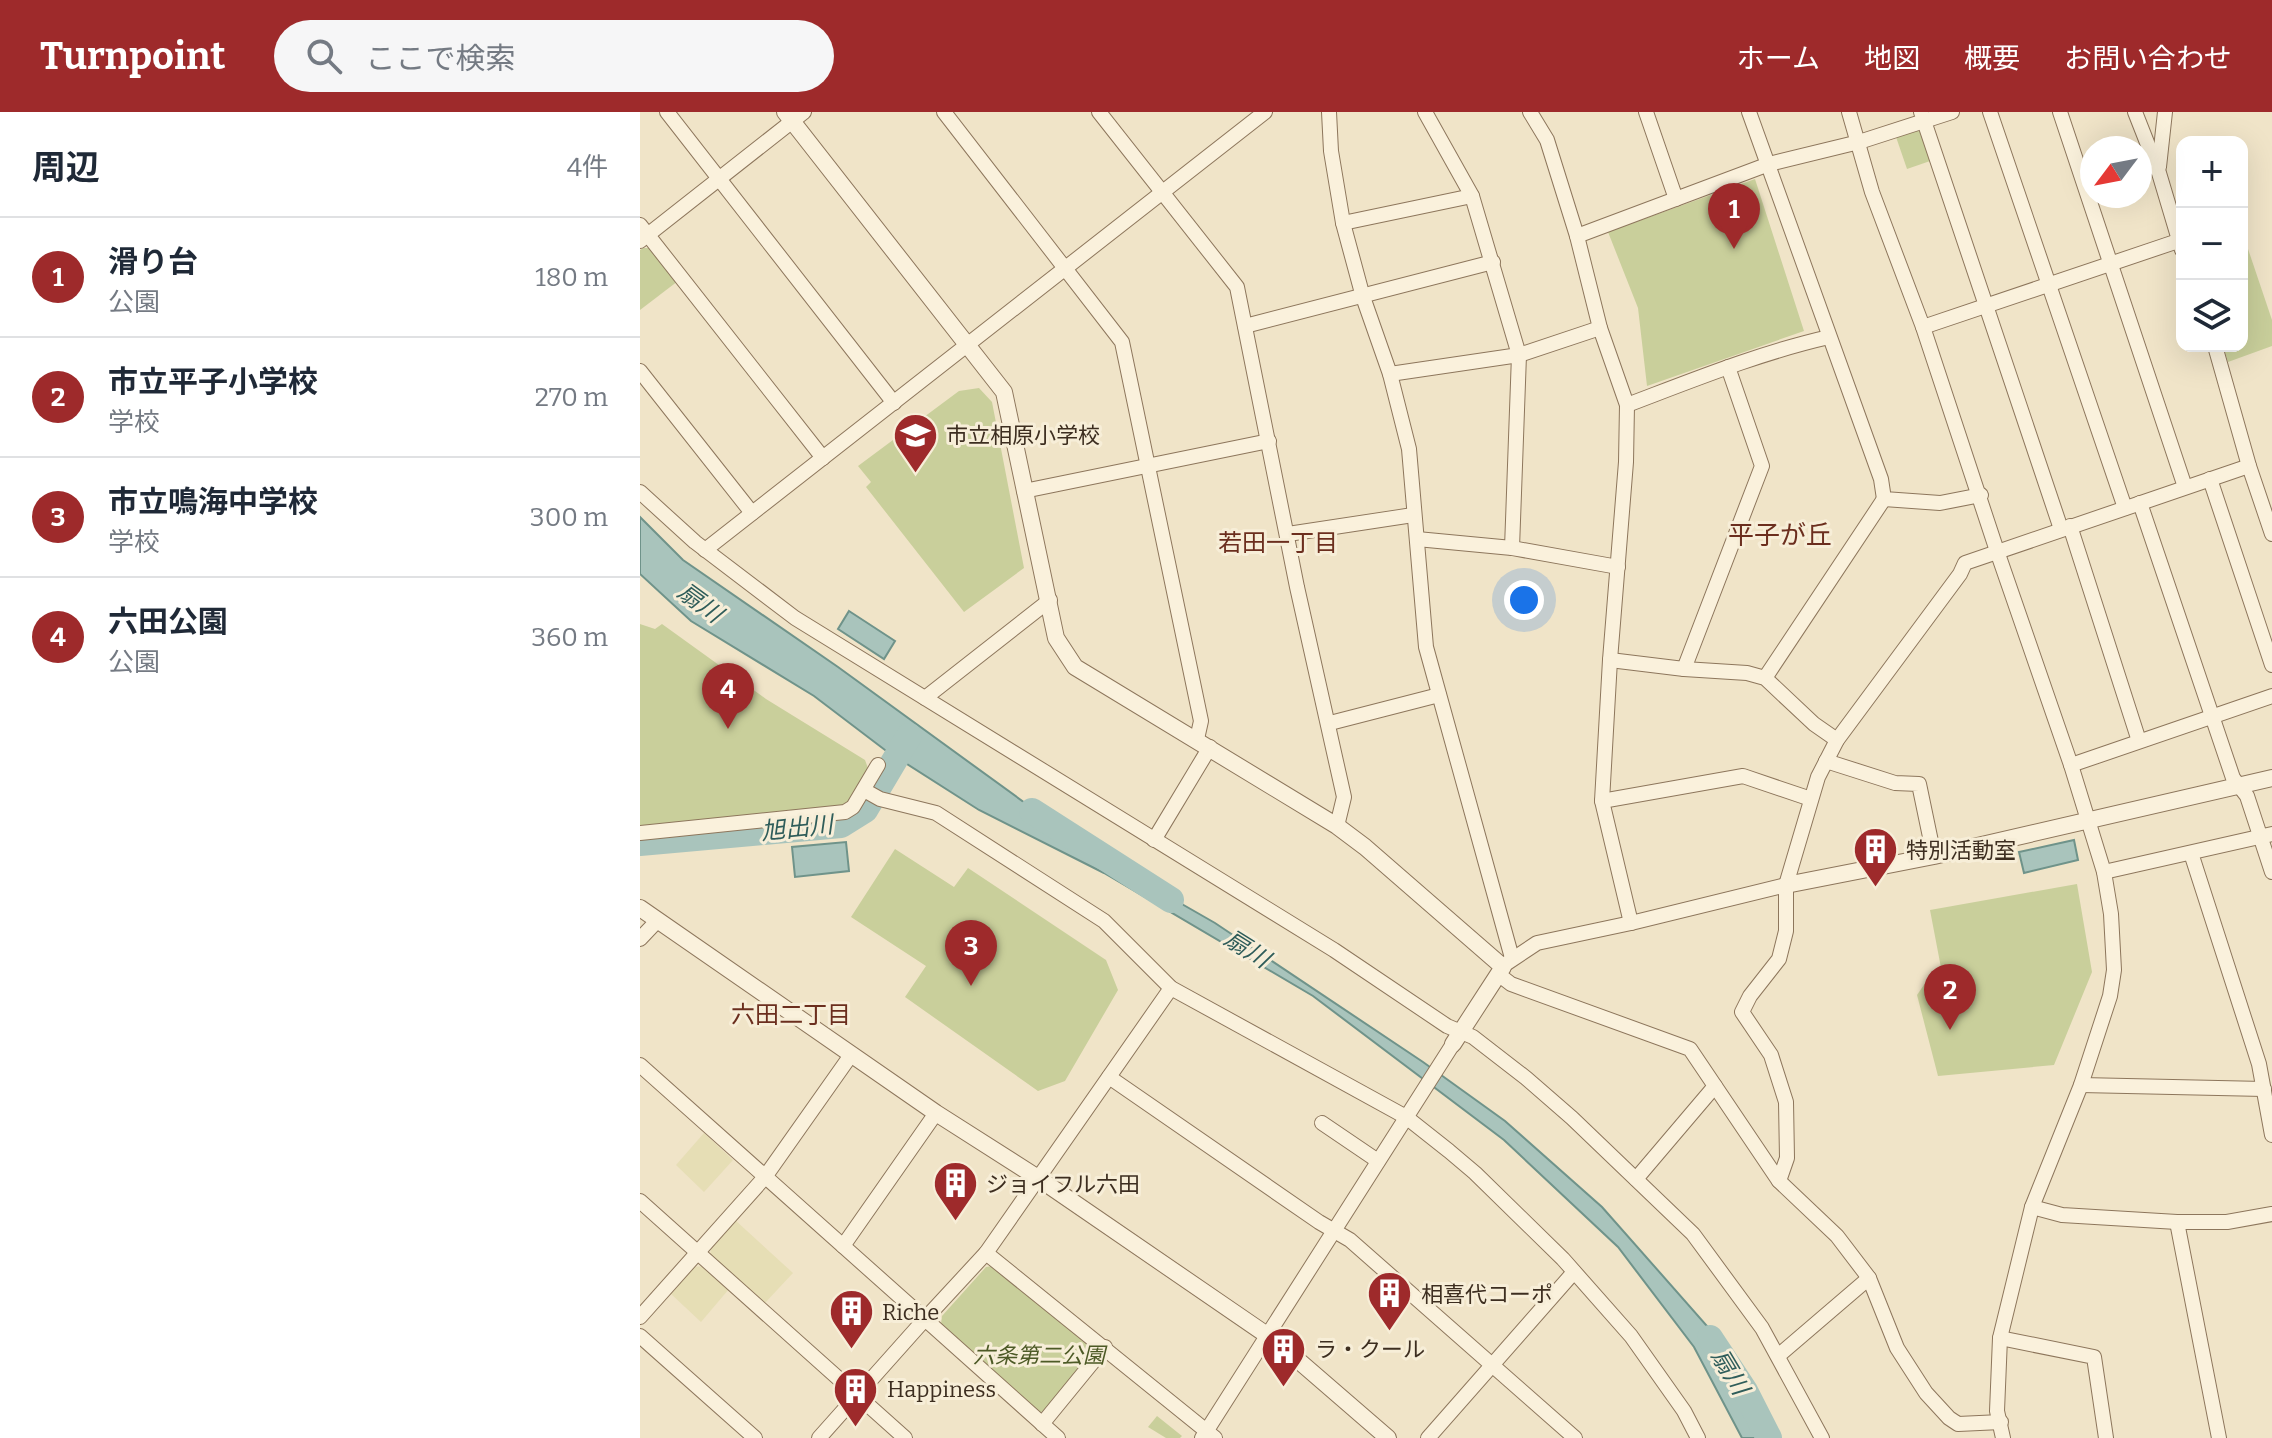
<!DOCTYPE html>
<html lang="ja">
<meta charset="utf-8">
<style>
:root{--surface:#fff;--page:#f6f6f7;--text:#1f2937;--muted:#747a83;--line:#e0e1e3;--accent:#9e2a2b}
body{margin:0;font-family:Bitter,"Noto Sans JP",serif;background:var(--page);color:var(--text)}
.controls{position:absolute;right:24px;top:24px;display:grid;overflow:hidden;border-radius:16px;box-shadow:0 8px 32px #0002}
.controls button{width:72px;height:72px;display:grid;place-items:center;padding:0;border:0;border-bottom:2px solid var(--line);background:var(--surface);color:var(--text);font:40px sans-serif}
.compass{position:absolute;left:1440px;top:24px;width:72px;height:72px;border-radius:50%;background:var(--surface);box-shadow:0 8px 32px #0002;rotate:238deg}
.you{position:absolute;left:884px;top:488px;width:28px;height:28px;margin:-20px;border:6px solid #fff;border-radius:50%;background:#1a73e8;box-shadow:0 0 0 12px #1a73e833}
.badge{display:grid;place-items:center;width:52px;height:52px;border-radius:50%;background:var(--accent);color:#fff;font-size:26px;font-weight:700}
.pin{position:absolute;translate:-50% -66px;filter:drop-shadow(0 2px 4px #0008)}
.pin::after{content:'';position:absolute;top:42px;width:28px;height:24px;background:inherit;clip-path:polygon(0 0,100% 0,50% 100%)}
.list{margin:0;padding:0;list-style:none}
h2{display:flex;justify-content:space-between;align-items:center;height:104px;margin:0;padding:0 32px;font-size:34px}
h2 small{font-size:26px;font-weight:400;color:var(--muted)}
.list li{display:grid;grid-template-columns:52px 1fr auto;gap:24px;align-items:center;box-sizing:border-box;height:120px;padding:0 32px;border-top:2px solid var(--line)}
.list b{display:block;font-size:30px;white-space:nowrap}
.list p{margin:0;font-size:26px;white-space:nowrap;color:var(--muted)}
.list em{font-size:26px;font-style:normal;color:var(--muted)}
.icon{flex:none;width:44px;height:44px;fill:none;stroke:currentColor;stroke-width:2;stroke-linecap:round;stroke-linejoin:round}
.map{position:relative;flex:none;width:1632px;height:1326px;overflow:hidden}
header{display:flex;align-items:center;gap:48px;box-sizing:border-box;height:112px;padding:0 40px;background:var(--accent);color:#fff}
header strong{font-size:38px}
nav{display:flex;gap:44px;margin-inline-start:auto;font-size:28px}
.search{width:560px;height:72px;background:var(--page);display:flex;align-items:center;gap:20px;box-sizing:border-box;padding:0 28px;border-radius:44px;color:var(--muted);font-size:30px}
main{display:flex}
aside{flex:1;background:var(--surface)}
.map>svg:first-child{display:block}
.farmland{fill:#e6deb5}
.green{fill:#c9cf9b}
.water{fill:#a9c4bc;stroke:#6f938a;stroke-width:2}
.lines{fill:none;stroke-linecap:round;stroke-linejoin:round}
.river{stroke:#a9c4bc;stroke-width:26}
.minor-casing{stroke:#8d765c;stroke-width:16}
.tertiary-casing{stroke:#8d765c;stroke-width:18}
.minor{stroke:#faf1dc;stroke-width:14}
.tertiary{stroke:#faf1dc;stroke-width:16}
.labels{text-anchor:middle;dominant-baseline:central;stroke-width:6;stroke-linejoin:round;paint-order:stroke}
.poi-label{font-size:22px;fill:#3d2e20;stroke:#f7eed8;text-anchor:start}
.park-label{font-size:22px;font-style:italic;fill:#4d5a26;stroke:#f7eed8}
.neighbourhood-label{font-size:24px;fill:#6b2e1e;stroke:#f7eed8}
.water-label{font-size:24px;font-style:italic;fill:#2f5d5a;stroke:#f7eed8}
.quarter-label{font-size:26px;fill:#6b2e1e;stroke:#f7eed8}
</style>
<header>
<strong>Turnpoint</strong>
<div class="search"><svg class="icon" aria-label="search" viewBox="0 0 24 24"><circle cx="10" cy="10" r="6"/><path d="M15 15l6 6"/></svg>ここで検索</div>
<nav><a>ホーム</a><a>地図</a><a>概要</a><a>お問い合わせ</a></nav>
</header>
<main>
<aside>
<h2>周辺<small>4件</small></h2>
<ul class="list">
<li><span class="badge">1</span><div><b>滑り台</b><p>公園</p></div><em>180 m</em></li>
<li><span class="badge">2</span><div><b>市立平子小学校</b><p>学校</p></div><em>270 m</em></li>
<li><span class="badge">3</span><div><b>市立鳴海中学校</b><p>学校</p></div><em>300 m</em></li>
<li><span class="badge">4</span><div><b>六田公園</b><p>公園</p></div><em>360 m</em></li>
</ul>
</aside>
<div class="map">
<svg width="1632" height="1326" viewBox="0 0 1632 1326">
<rect width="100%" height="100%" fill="#f0e4c8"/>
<g class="farmland">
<path d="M64,1021L93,1048L64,1080L36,1053Z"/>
<path d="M95,1108L153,1161L124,1192L70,1144L71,1136Z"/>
<path d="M64,1154L89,1177L61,1210L30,1181L53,1155Z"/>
</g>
<g class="green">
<path d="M1282,17L1293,48L1267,57L1256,25Z"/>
<path d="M1115,67L1164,219L1007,274L998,196L968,120Z"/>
<path d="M1602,127L1605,128L1632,208V234L1588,250L1583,234H1602Z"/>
<path d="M3,136H12L38,169L0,198V138Z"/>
<path d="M339,276L352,290L384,456L324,500L226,375L231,370L218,354L319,279Z"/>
<path d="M0,512L15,517L22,512L126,587L225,648L229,659L219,679L202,696L0,716Z"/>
<path d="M255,737L314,775L328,756L466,848L478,878L425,969L398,979L265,885L286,854L211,805Z"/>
<path d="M1437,772L1452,860L1414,953L1298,964L1277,883L1288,867L1302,861L1290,798Z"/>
<path d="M352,1154L453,1235V1242L408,1299L400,1300L301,1212L302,1204L346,1155Z"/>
<path d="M517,1304L542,1324L540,1326H526L508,1315Z"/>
</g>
<g class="water">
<path d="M0,405L43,448L198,555L458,744L575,811L783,950L865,1009L962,1095L1067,1214L1129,1326H1102L1054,1235L978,1135L864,1028L673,884L464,761L339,698L245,638L174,584L51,509L0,462Z"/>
<path d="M209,499L255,529L244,547L198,517Z"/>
<path d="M1434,728L1438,748L1384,761L1379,740Z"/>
<path d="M206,730L209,759L155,765L152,735Z"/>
</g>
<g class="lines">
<g class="river">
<path d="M392,699L531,788"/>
<path d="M0,731L201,713L225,698L269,624"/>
<path d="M1070,1226L1105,1279L1129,1326"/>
</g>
<defs>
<g id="minor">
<path d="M27,0L254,291"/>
<path d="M304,0L482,230L561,609L557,627"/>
<path d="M459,0L597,175L657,475L704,685L697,714"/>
<path d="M689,0L691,39L703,111L723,185L750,262L769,337L786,535L872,846"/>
<path d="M785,0L832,84L879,243L872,436"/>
<path d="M890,0L907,28L937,124L960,216L987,293L986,350L970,548L962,689L991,811"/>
<path d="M1006,0L1036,87"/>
<path d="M1109,0L1241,367L1244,387L1300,391L1341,383"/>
<path d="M1209,0L1232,80L1283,215L1357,439L1431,653L1464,760L1471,802L1474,858L1470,884L1441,973L1392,1095L1360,1226L1357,1299L1363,1326"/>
<path d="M1281,0L1421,417"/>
<path d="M1350,0L1485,396"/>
<path d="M1420,0L1545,375"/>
<path d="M1495,0L1519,61L1542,138"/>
<path d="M1519,55L1525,0"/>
<path d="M703,111L832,84"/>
<path d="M0,113L183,346"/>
<path d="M937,124L1129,52L1219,30L1312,0"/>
<path d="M0,129L164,0"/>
<path d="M605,214L853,150"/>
<path d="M1283,215L1538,129"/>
<path d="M1575,234L1609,354L1632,422"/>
<path d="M0,259L112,401"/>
<path d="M750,262L879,243L960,216"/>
<path d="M987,293C1053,268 1119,241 1189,225"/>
<path d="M1570,367L1632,553"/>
<path d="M384,379L629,329"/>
<path d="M0,380L55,430L155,506L694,838L807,914L833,925L886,966L932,1006L1053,1122L1122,1216L1182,1326"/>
<path d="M1500,391L1593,666L1607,684L1632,760"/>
<path d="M1430,414L1499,629"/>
<path d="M648,422L773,403"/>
<path d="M777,427L872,436L978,455"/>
<path d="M65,438L625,0"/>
<path d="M970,548L1044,557L1107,561L1125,566L1174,612L1197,628"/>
<path d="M1044,557L1122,354L1088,255"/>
<path d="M1125,566L1244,387"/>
<path d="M285,586L410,488"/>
<path d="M690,611L799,583"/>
<path d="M1186,649L1255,671L1279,672L1294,744"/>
<path d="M1431,653L1632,584"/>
<path d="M224,678L240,687L296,701L464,809L531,876L766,1005L809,1039L835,1061L923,1147L991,1224L1044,1299L1058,1326"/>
<path d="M962,689L1103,664L1171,687"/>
<path d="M0,721L205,700L213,695L238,653"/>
<path d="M514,728L570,635"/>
<path d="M1551,741L1619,952L1632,1023"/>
<path d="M1464,760L1632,722"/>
<path d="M0,827L18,808"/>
<path d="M867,851L897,831L991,811L1146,773"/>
<path d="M858,862L871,872L1050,937L1139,1069L1197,1124L1229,1166L1257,1236L1286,1281L1309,1306L1318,1312L1361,1310"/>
<path d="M0,953L285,1207L346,1141L531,876"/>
<path d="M469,965L679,1110L710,1128L935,1326"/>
<path d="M1441,973L1624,977"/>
<path d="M682,1011L738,1049"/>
<path d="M996,1067L1075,974"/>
<path d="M1139,1069L1147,1046L1146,990L1131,943L1102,900L1110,884L1139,847L1146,819V773L1178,665L1197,628L1320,462L1325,451L1609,354"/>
<path d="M0,1089L265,1326"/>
<path d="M1392,1095L1422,1103L1537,1110H1587L1632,1102"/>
<path d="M1537,1110L1579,1326"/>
<path d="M203,1134L296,1001"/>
<path d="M346,1141L575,1326"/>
<path d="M0,1205L125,1065L211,943"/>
<path d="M0,1224L115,1326"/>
<path d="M1360,1226L1454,1245L1466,1326"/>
<path d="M1138,1244L1229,1166"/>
<path d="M402,1312L465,1235"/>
<path d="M179,1326L285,1207L418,1326"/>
<path d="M562,1326L813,932"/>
<path d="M788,1326L934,1160"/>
</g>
<g id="tertiary">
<path d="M145,0L364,280L416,526L435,555L697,714L725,735L863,855L813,932"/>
<path d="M1146,773L1294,744L1632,666"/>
<path d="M0,796L296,1001L398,1066L637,1230L748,1326"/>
</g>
</defs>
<use href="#minor" class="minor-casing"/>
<use href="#tertiary" class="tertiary-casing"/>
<use href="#minor" class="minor"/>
<use href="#tertiary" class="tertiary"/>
</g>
<defs>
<symbol id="school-pin" viewBox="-11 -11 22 30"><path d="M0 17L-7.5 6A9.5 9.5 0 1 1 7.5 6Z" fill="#9e2a2b" stroke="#f7eed8"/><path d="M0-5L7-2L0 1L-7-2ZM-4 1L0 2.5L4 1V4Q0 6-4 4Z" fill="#fff"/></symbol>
<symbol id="building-pin" viewBox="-11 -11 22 30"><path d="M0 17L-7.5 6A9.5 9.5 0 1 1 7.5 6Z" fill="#9e2a2b" stroke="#f7eed8"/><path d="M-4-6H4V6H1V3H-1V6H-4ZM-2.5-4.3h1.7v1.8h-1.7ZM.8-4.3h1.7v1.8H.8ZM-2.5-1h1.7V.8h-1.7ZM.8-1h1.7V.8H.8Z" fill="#fff"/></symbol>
</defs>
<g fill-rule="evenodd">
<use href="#school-pin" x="250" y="298" width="51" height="69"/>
<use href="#building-pin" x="1210" y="712" width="51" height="69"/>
<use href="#building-pin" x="290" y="1046" width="51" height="69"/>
<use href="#building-pin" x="724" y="1156" width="51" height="69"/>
<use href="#building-pin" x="186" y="1174" width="51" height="69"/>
<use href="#building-pin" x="618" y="1212" width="51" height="69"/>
<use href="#building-pin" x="190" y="1252" width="51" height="69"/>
</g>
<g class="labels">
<g class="poi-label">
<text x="306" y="323">市立相原小学校</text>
<text x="1266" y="738">特別活動室</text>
<text x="346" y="1072">ジョイフル六田</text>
<text x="781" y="1182">相喜代コーポ</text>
<text x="242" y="1200">Riche</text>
<text x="675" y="1237">ラ・クール</text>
<text x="247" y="1277">Happiness</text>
</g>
<g class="park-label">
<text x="399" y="1243">六条第二公園</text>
</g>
<g class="neighbourhood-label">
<text x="638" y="431">若田一丁目</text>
<text x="151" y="903">六田二丁目</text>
</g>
<g class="water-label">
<text transform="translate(60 491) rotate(36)">扇川</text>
<text transform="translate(157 716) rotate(-6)">旭出川</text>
<text transform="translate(607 837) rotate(32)">扇川</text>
<text transform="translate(1090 1260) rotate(59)">扇川</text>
</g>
<g class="quarter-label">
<text x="1140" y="423">平子が丘</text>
</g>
</g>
</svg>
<div class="controls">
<button>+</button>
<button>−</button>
<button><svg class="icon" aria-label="layers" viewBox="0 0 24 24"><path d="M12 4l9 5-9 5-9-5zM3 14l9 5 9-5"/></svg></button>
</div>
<svg class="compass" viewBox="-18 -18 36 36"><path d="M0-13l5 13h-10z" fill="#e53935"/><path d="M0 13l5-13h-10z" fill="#747a83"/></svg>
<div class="you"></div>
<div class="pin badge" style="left:1094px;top:137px">1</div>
<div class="pin badge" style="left:1310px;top:918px">2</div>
<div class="pin badge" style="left:331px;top:874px">3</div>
<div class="pin badge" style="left:88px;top:617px">4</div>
</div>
</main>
